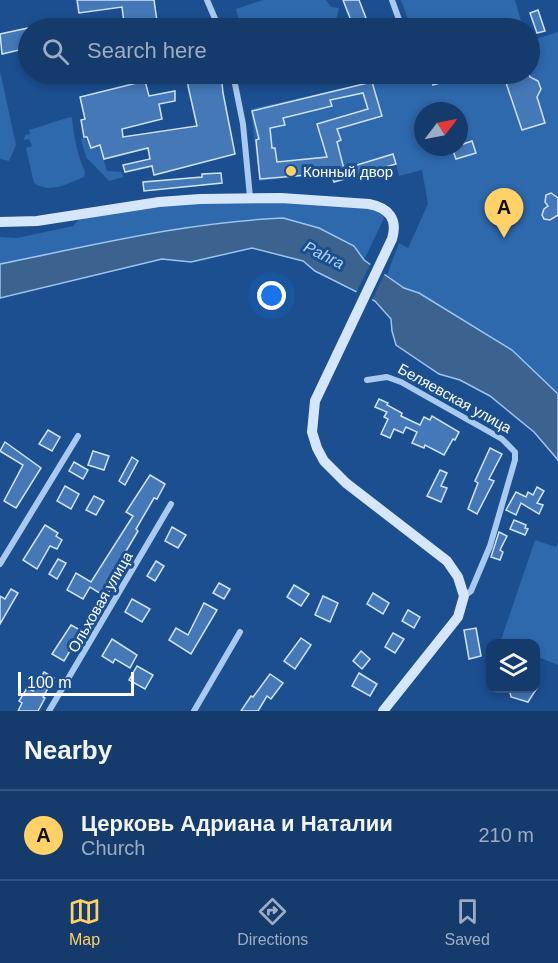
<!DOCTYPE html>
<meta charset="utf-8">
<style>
:root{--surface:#143b6b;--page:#214673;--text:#f1f3f6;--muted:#9dadc1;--line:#33557e;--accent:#ffd166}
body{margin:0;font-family:Helvetica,sans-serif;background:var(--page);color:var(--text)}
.controls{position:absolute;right:18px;bottom:18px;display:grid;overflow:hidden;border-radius:12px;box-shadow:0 3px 9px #0003}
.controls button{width:54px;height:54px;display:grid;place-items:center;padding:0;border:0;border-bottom:2px solid var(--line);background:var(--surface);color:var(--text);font:30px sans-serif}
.compass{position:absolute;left:414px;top:102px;width:54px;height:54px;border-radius:50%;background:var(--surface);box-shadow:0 3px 9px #0003;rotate:58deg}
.scale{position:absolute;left:18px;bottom:15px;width:116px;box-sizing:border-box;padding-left:6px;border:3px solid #fff;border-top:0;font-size:16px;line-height:21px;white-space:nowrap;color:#fff;-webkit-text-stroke:4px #1b4f8f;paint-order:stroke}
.you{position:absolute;left:272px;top:296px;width:21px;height:21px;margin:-15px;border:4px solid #fff;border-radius:50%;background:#1a73e8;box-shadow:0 0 0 9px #1a73e833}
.badge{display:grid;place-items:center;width:39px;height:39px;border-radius:50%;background:var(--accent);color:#111;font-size:20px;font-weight:700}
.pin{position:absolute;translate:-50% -50px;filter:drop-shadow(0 2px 3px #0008)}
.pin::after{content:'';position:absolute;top:32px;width:21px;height:18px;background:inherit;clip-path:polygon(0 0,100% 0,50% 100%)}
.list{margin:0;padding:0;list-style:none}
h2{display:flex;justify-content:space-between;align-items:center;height:78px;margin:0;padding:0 24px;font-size:26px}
h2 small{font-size:20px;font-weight:400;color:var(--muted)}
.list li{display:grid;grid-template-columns:39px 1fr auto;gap:18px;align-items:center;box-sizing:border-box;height:90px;padding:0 24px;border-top:2px solid var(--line)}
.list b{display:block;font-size:22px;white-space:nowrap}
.list p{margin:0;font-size:20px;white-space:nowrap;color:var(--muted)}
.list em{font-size:20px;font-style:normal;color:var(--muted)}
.icon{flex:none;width:33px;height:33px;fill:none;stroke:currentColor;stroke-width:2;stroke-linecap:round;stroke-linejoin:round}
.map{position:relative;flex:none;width:558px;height:711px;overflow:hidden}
.search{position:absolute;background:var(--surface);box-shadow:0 3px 9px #0003;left:18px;right:18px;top:18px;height:66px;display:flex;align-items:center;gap:15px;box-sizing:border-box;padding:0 21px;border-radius:33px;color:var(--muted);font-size:22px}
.sheet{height:168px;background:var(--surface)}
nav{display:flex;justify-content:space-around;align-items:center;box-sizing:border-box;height:84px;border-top:2px solid var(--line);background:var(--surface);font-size:16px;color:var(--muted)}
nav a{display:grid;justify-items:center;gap:3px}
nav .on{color:var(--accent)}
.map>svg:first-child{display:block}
.green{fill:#2e69ad;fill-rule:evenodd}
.water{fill:#3c6290;stroke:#9cc4f0;stroke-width:1.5}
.pier{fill:#1b4f8f}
.building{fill:#4478b7;stroke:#cfe3fa;stroke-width:1.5;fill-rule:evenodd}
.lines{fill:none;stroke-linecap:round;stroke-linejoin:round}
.minor{stroke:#a9c9ee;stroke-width:6}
.secondary{stroke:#d6e6fa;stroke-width:10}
.poi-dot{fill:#ffd166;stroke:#1b4f8f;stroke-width:2}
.labels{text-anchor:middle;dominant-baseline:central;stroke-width:6;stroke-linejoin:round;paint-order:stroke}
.poi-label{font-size:15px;fill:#fff;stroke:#1b4f8f;text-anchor:start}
.street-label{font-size:15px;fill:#fff;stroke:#1b4f8f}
.water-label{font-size:16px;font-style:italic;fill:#b5d3f5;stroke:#1b4f8f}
</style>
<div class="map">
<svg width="558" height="711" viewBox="0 0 558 711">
<rect width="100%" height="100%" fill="#1b4f8f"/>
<g class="green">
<path d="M263,0H326L331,7L339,8L334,28H249L239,20L236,9Z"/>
<path d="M401,0H515L523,28H411Z"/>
<path d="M558,32V394L512,350L419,293L404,288L387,275L399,243L408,248L428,204L422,170L399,176L396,164L334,182L331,173L259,181L251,109L371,82L369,74H530V41ZM423,111H459V147H423Z"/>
<path d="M0,71L16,145L9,161L0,159Z"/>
<path d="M70,117L72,118C74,137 77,154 85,172L84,177C66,184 51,194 34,183L26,148L32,146L29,139L24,140L25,135L30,134L29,130Z"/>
<path d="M84,137L92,148L100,146L107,171L122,172L123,177L109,181L86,157L81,139Z"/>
<path d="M200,199L379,206L384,218L364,260L354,246L320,228L283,218L245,220L156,232L0,264V237L17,238L73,226L85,213Z"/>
<path d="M535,540L556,547L558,542V665L536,656V644L500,643Z"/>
</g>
<path class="water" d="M283,218L319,228L354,246L364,260L404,288L419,293L512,350L558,394V460L534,432L490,396L460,380L439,374L396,345L392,331L391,319L375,301L315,271L303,261L252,248L191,262L162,259L0,298V264C94,245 187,222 283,218Z"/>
<path class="pier" d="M372,261L386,271L371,302L355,295Z"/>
<g class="building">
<path d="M77,0H154L158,28H110V24L124,23L122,7L79,13Z"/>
<path d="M343,0H359L366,18L352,23Z"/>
<path d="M538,10L545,31L537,33L530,13Z"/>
<path d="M28,28V48L2,54L0,34Z"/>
<path d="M188,74H221L223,93L235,154L154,175L152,166L125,172L123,165L150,159L148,148L104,159L100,145L91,148L87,137H84L81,120L85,119L80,97L145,81L149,96L175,91V101L159,104L162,119L122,129L123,137L197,126L188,86Z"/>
<path d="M429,74H451L453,79L433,85Z"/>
<path d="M503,74H529L530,77L538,81L541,89L537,97L545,123L522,130Z"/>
<path d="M372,82L382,116L337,129L341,140L337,142L344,169L393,154L396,164L334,182L331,173L260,179L256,140L259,139L252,111ZM363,93L368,109L317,124L327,157L277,162L275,148H272L270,128L285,125L283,118L332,106L330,100Z"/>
<path d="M472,141L476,153L456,159L452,148Z"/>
<path d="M221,173L222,183L144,191L143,182L202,177V174Z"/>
<path d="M551,193L558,198V215L550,220L544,219L542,215L544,209L548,206L545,202L546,195Z"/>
<path d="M379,399L388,403L387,405L402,413L401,416L420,425L424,417L430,420L432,416L459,432L455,440L453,439L444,455L425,445L424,448L412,443L417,432L406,427L403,433L394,429L390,438L381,434L388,419L384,417L387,412L375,407Z"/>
<path d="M48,430L60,437L52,451L39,444Z"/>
<path d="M5,442L41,468L16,508L4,501L23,465L0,451Z"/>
<path d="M490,448L502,454L489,479L494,481L477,514L468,509L478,483L475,481Z"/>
<path d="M93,451L109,456L104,470L88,465Z"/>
<path d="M132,457L138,461L125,485L119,481Z"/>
<path d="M74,462L88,470L83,479L69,471Z"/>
<path d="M440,470L447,473L441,486L447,488L441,502L427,496Z"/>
<path d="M150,475L165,484L157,499L154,498L136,529L138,531L116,568L118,569L107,589L110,590L106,597L90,587L83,599L67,590L76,573L91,582L133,516L126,512Z"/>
<path d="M65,486L79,494L71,509L57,501Z"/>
<path d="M537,487L544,491L537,503L543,505L539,514L521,503L516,515L506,510L516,492L526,497L528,492L533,495Z"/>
<path d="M94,496L104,501L96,515L86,510Z"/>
<path d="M514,520L526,525L525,528L528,529L525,535L510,529Z"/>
<path d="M45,525L58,533L56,536L62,540L57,549L50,546L37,569L23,560Z"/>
<path d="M172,527L186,535L178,548L165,541Z"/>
<path d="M499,532L507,536L500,550L503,552L500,560L491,557Z"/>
<path d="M58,559L66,563L57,579L49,574Z"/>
<path d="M156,561L164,566L155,581L147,576Z"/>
<path d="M219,583L230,589L224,599L213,593Z"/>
<path d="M294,585L309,594L301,606L287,597Z"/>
<path d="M11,589L18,593L0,624V596L5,599Z"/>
<path d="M373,593L389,603L383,614L367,604Z"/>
<path d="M323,596L338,603L330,622L315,615Z"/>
<path d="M132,599L150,609L142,622L125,612Z"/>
<path d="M204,603L217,610L191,654L169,640L176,628L188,635Z"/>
<path d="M408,610L420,617L414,628L402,621Z"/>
<path d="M71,625L82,631L64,661L52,654Z"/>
<path d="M476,628L481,656L469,659L464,630Z"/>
<path d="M393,633L404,639L395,653L385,647Z"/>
<path d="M301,638L311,645L295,669L284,661Z"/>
<path d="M112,639L137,655L130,668L115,659L113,663L102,656Z"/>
<path d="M361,651L370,659L362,669L353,661Z"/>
<path d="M137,666L153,675L145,689L129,680Z"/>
<path d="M44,672L54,678L43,697L45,698L38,711H18L22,703L19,701L27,688L33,691Z"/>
<path d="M359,673L377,684L370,696L352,686Z"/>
<path d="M270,674L283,683L271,699L267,696L258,711H241L251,696L253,697Z"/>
<path d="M509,688H537L528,702L511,697Z"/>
</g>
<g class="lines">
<g class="minor">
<path d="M207,0L219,28"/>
<path d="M392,0L402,28"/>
<path d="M233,74L243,124L250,197"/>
<path d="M367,380L387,377L401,382L502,439L515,452V460L490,546L471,591L464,596"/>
<path d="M0,564L78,436"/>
<path d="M49,711L171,504"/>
<path d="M194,711L240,632"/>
</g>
<path class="secondary" d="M0,222L37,221L159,202L200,199L281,198L369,204C389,208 398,219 392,239L315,401L312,432L317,448L324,461L346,483L447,561L458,577L464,596L458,617L383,711"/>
</g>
<circle class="poi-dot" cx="291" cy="171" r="6"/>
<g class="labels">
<g class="poi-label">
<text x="303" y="171">Конный двор</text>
</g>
<g class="street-label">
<text transform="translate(455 398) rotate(29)">Беляевская улица</text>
<text transform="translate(100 602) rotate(-60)">Ольховая улица</text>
</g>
<g class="water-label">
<text transform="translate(324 255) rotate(26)">Pahra</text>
</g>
</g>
</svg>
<div class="controls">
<button><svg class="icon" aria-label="layers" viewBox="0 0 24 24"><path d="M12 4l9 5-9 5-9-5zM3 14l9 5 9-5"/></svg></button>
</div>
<svg class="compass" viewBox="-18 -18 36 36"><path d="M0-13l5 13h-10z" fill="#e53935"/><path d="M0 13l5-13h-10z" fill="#9dadc1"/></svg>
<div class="scale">100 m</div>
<div class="you"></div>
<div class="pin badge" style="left:504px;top:238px">A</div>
<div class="search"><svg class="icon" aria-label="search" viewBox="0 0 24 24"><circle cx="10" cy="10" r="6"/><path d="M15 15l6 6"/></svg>Search here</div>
</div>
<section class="sheet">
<h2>Nearby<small></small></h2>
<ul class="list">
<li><span class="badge">A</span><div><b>Церковь Адриана и Наталии</b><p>Church</p></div><em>210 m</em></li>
</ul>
</section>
<nav>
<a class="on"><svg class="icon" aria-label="map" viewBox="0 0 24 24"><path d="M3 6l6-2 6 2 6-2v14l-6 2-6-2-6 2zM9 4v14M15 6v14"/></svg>Map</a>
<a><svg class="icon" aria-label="directions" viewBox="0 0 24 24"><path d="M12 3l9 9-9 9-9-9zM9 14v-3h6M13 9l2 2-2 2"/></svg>Directions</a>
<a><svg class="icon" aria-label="saved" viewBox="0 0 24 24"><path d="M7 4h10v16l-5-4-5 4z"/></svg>Saved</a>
</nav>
